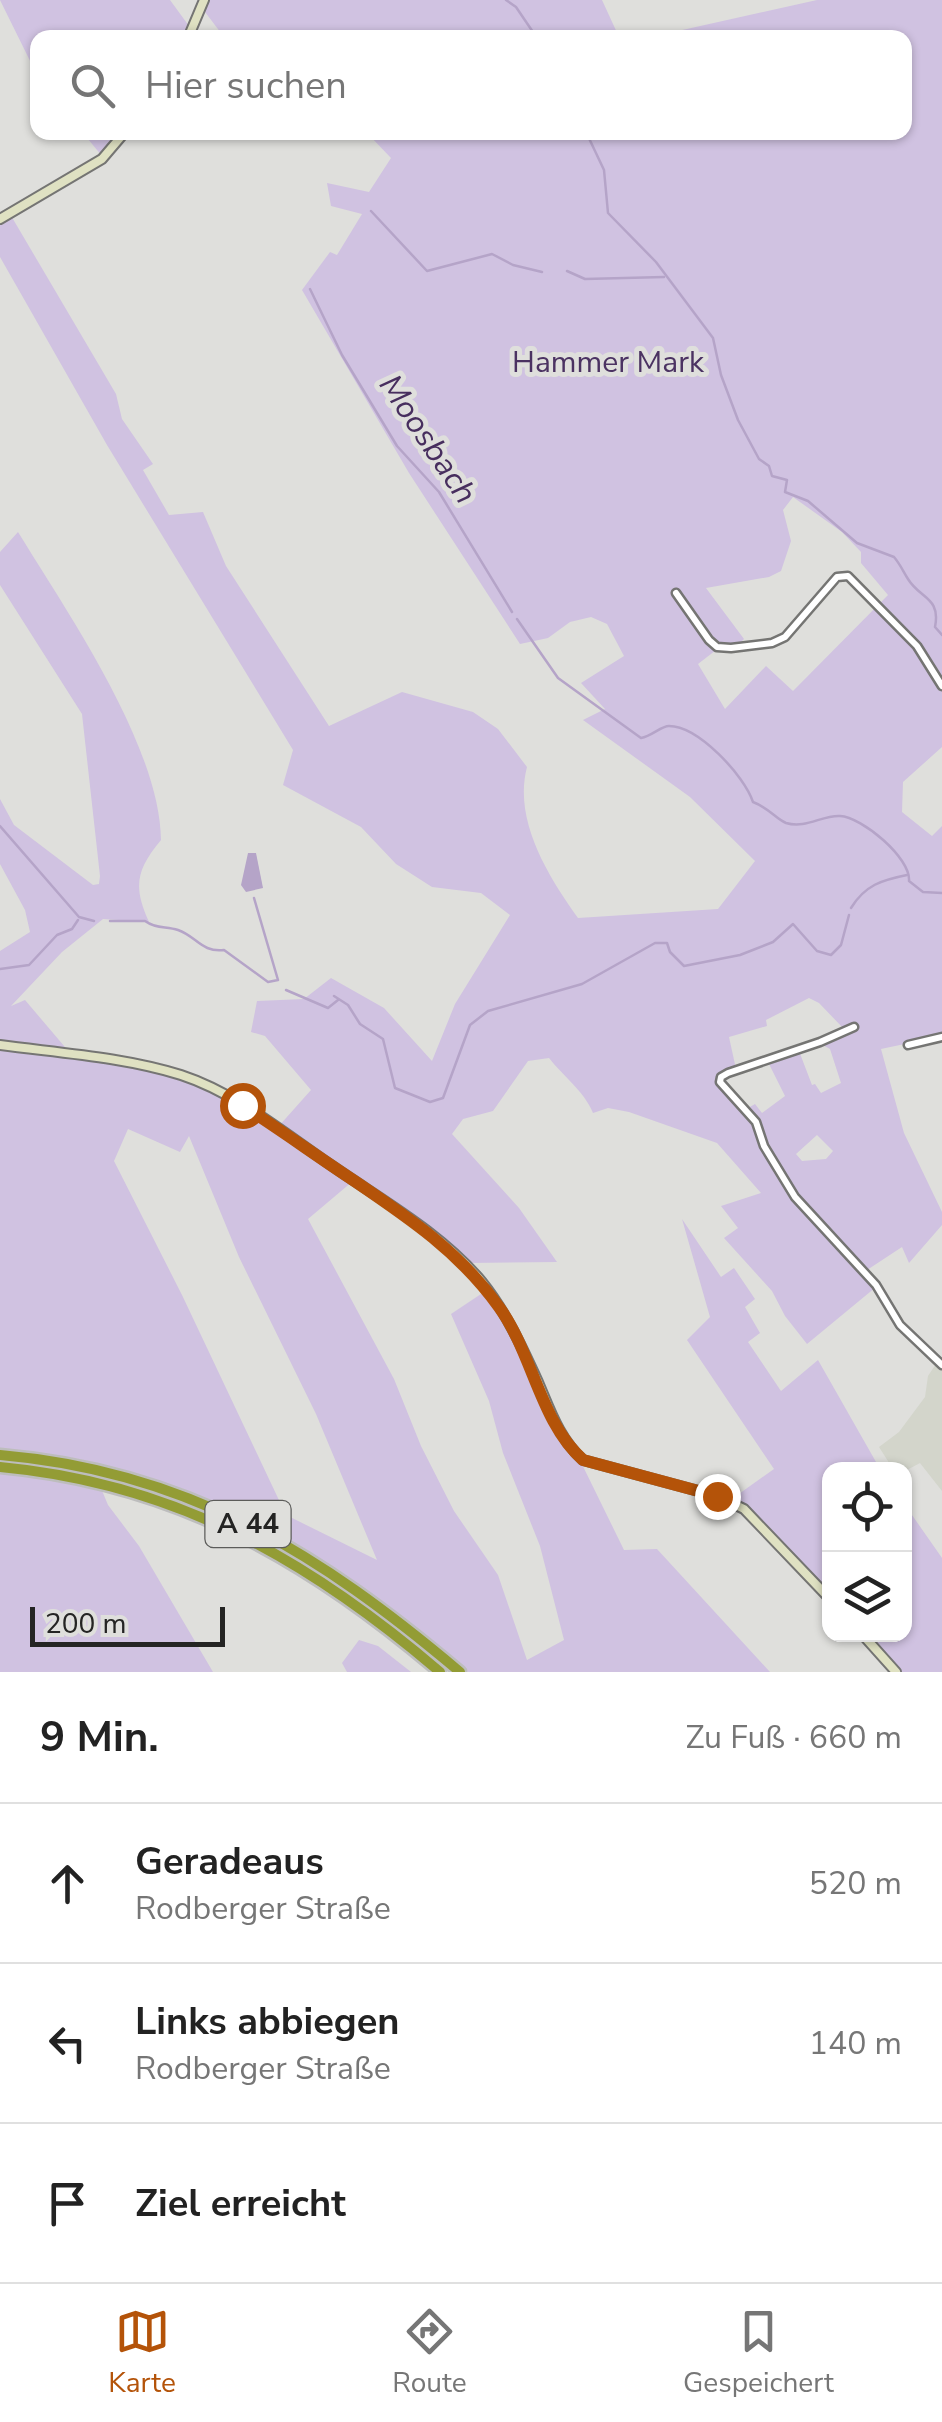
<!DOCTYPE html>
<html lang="de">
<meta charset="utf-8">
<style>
:root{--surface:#fff;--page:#f6f6f6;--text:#222;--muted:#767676;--line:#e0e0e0;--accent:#b45309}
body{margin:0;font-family:"Nunito Sans",sans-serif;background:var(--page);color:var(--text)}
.controls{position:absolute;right:30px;bottom:30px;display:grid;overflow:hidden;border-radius:20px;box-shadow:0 2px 8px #0004}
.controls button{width:90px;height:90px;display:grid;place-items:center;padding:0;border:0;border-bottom:2px solid var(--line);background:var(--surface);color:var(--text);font:50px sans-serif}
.scale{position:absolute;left:30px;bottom:25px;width:195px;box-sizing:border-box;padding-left:10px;border:5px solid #242423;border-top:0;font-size:28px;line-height:35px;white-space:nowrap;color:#242423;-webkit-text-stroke:8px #dfdfdc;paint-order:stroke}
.stop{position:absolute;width:30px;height:30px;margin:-22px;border:8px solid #b45309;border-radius:50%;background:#fff}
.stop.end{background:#b45309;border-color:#fff;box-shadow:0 2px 10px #0008}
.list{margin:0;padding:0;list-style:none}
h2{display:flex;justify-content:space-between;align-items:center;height:130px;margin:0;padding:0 40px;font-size:42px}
h2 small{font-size:32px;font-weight:400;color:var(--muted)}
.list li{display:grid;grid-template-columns:65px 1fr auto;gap:30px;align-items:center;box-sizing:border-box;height:160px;padding:0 40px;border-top:2px solid var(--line)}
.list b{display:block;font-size:38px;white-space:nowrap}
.list p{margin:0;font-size:32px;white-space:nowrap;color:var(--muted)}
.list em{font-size:32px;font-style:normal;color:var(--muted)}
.icon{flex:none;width:55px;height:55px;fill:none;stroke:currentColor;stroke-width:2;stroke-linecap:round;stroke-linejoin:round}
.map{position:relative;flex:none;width:942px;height:1672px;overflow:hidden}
.search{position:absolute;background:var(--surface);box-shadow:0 2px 8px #0004;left:30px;right:30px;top:30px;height:110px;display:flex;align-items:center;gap:25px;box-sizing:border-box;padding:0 35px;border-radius:20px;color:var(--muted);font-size:38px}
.sheet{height:610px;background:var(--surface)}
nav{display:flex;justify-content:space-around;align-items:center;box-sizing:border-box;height:140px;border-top:2px solid var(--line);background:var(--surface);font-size:28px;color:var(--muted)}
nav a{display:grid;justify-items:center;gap:5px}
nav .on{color:var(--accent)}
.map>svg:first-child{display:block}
.built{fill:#d3d5cb}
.green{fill:#d0c2e1;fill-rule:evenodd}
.water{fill:#b5a4c8}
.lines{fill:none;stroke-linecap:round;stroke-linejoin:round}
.stream{stroke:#b5a4c8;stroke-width:2.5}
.street-casing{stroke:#757573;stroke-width:11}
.secondary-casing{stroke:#757573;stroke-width:12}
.highway-casing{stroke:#bdbdbd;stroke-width:15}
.street{stroke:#fff;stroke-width:6}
.secondary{stroke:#dfe1c2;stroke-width:8}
.highway{stroke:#939c35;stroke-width:10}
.route{stroke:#b45309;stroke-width:12}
.labels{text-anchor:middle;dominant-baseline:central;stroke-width:10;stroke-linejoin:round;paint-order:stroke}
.shield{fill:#dfdfdc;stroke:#5c5c5a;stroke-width:2.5}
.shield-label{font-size:28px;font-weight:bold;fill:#242423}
.park-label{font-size:30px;fill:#4b3262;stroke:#dfdfdc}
.water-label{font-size:32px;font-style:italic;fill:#472e5e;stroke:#dfdfdc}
</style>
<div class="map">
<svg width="942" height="1672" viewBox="0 0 942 1672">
<rect width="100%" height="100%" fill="#dfdfdc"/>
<path class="built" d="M936,1364L942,1368V1491L920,1463L905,1471L893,1469L879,1447L899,1432L925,1397L928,1376Z"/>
<g class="green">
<path d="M0,0H170L189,26L184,37L38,38L37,75Z"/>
<path d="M206,0H602L619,37H224L202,8Z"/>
<path d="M817,0H942V747L903,782L902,812L932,836L942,826V1036L881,1049L904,1133L942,1212V1225L909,1263L902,1247L864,1272L876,1287L807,1344L785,1316L772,1291L724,1238L738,1228L721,1206L761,1193L717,1143L629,1112L608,1108L593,1113C584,1091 564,1077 549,1058L528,1061L493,1111L463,1119L452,1134L519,1208L557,1262L467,1263L278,1127L311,1090L265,1036L251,1032L257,1001L304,999L331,978L384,1008L432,1061L455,1004L510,915L481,893L432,887L396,864L361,827L283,785L293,750L107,445L0,257V220L10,214L116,394L122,419L153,464L143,470L169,515L203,512L226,566L329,726L402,692L473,712L498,729L527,767C513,820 548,876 578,918L718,909L755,861L690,797L583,720L605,709L581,683L624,656L607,624L591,617L570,622L548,638L520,644L409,473L302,290L330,252L337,255L362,214L331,206L327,183L369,192L391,158L367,133L904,132V38L651,37ZM793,497L842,532L861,552V563L888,595L793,691L766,666L725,709L698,664L720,647L737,646L744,639L706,588L769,577L781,571L791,541L783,510ZM809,998L819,1003L844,1029L819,1041L736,1069L729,1037L767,1026L766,1020ZM821,1044L830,1049L841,1083L821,1093L815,1084L812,1085L799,1051ZM768,1062L785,1096L762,1113L755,1104L748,1108L722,1079ZM817,1135L833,1151L826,1159L802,1161L796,1154Z"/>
<path d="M83,133H124L102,156Z"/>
<path d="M18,532C67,612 160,746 161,840C136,870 133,887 149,922L103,919L62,952L11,1006L25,1000L70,1053L0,1041V951L30,932L25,910L0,864V799L14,825L93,885L99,884L100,876L82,714L0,585V552Z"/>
<path d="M0,1048L164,1072L227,1097L353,1181L308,1219L394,1379L421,1446L454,1511L498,1575L527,1660L564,1640L540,1546L503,1453L489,1401L451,1314L490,1288L524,1346L624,1550L657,1549L770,1672H468L355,1583L304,1548L237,1512L189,1493L138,1474L91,1464L108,1505L139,1546L213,1672H0ZM128,1129L180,1152L189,1136L239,1257L316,1414L377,1560L286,1515L182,1295L114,1161Z"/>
<path d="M682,1219L721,1277L734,1268L755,1299L745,1307L760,1333L748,1342L781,1391L818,1360L880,1469L830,1470L829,1592L736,1496L774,1469L687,1340L710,1317Z"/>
<path d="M905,1505L942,1558V1672H901L868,1635L904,1634Z"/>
<path d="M359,1640L378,1646L411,1672H347L342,1663Z"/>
</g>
<path class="water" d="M248,853H256L263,888L246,892L241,885Z"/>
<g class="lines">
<g class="stream">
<path d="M506,0L516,7L537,38"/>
<path d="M586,132L604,170L608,213L656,262L713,338L721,375L738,420L759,459L769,466L772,476L787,480L785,492L808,501L857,543L894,557C900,564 903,571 908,579C920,599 941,597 935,627L942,635"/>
<path d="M371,211L427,271L492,254L513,265L542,272"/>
<path d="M567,271L585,279L664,277"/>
<path d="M310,289L342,355L397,446L439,492L512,612"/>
<path d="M517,619L558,678L641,738C652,736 661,726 669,726C698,726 744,775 753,802C769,808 776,819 786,823C806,829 822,815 840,816C862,817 911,858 909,881L923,892L942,893"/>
<path d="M0,826L79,917L94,921"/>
<path d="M851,908C865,885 882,880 907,875"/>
<path d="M110,921H145C156,929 166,926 178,930C196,936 202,953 224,950L268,982L278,980L254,898"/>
<path d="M0,969L29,965L57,935L72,929L78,920"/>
<path d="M286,990L328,1008L338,1000"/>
<path d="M334,996L348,1005L360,1024L383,1039L395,1088L430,1102L443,1098L470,1025L488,1011L582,984L655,943H667L670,952L684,966L740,955L773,942L793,924L817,951L831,955L841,945L849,915"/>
</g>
<defs>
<g id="street">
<path d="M676,593L709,640L717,647L731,648L772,643L785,637L837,577L848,576L917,646L942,686"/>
<path d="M854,1027L820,1042L728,1073L721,1077L720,1082L756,1122L764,1146L795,1197L876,1285L900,1325L942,1365"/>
<path d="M908,1045L942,1037"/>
</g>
<g id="secondary">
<path d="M188,38L204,0"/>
<path d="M0,219L102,159L125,132"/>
<path d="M0,1045C60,1053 123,1057 181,1075C236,1093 284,1133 331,1165C383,1201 441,1233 482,1282C506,1312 522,1347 538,1382C550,1410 560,1440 583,1460L717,1496L744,1509L830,1599"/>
<path d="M862,1634L896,1672"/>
</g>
<g id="highway">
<path d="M0,1455C188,1471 319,1553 460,1672"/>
<path d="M0,1467C175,1483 309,1560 440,1672"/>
</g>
</defs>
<use href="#street" class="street-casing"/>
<use href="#secondary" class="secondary-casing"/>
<use href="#highway" class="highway-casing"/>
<use href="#street" class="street"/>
<use href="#secondary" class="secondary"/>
<use href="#highway" class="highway"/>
</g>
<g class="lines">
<path class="route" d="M242,1105C279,1129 314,1154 350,1178C406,1216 459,1251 499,1307C533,1354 540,1422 583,1460L717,1496"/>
</g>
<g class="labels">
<rect class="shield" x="205.5" y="1501" width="85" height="46" rx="8"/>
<g class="shield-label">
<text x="248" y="1524">A 44</text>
</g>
<g class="park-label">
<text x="608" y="362">Hammer Mark</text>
</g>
<g class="water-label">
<text transform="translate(428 439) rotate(56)">Moosbach</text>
</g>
</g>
</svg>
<div class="controls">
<button><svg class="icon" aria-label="locate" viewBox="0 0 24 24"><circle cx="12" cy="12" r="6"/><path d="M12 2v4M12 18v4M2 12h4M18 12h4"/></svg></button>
<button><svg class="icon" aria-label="layers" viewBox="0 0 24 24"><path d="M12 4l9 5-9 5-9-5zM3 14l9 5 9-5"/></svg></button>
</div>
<div class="scale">200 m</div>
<div class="stop" style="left:242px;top:1105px"></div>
<div class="stop end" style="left:717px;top:1496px"></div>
<div class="search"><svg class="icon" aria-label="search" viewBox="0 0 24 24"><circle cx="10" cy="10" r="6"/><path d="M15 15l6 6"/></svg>Hier suchen</div>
</div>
<section class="sheet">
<h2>9 Min.<small>Zu Fuß · 660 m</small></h2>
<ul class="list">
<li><svg class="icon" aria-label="ahead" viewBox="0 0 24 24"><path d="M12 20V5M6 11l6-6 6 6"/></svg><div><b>Geradeaus</b><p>Rodberger Straße</p></div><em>520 m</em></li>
<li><svg class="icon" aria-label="left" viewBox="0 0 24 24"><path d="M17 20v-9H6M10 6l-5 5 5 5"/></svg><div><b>Links abbiegen</b><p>Rodberger Straße</p></div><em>140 m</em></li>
<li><svg class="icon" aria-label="arrive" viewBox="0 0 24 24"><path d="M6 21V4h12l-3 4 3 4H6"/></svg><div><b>Ziel erreicht</b></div></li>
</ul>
</section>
<nav>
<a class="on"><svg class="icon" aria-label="map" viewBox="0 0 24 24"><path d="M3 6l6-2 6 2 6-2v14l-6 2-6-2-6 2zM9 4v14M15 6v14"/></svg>Karte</a>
<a><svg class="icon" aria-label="directions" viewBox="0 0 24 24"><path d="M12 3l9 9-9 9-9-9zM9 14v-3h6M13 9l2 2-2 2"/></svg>Route</a>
<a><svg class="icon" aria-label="saved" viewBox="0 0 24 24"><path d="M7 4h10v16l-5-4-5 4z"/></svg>Gespeichert</a>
</nav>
